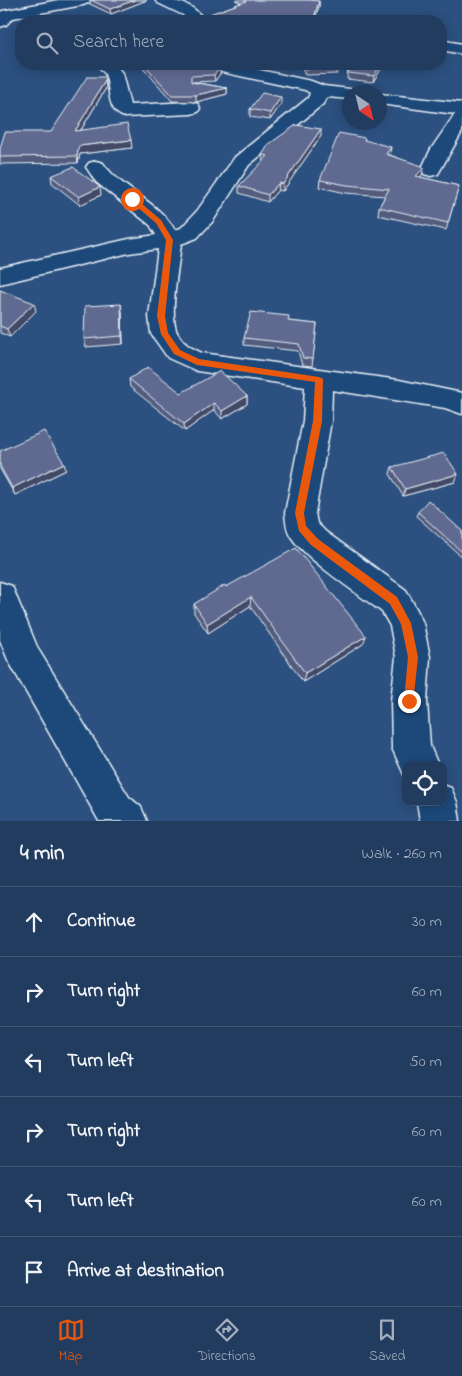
<!DOCTYPE html>
<meta charset="utf-8">
<style>
:root{--surface:#213c5f;--page:#2d4768;--text:#f1f3f6;--muted:#a2adbd;--line:#3e5674;--accent:#ea580c}
body{margin:0;font-family:"Indie Flower",sans-serif;background:var(--page);color:var(--text)}
.controls{position:absolute;right:15px;bottom:15px;display:grid;overflow:hidden;border-radius:10px;box-shadow:0 2px 12px #0003}
.controls button{width:45px;height:45px;display:grid;place-items:center;padding:0;border:0;border-bottom:1px solid var(--line);background:var(--surface);color:var(--text);font:25px sans-serif}
.compass{position:absolute;left:342px;top:85px;width:45px;height:45px;border-radius:50%;background:var(--surface);box-shadow:0 2px 12px #0003;rotate:145deg}
.stop{position:absolute;width:15px;height:15px;margin:-11px;border:4px solid #ea580c;border-radius:50%;background:#fff}
.stop.end{background:#ea580c;border-color:#fff;box-shadow:0 1px 5px #0008}
.list{margin:0;padding:0;list-style:none}
h2{display:flex;justify-content:space-between;align-items:center;height:65px;margin:0;padding:0 20px;font-size:21px}
h2 small{font-size:16px;font-weight:400;color:var(--muted)}
.list li{display:grid;grid-template-columns:32px 1fr auto;gap:15px;align-items:center;box-sizing:border-box;height:70px;padding:0 20px;border-top:1px solid var(--line)}
.list b{display:block;font-size:19px;white-space:nowrap}
.list em{font-size:16px;font-style:normal;color:var(--muted)}
.icon{flex:none;width:28px;height:28px;fill:none;stroke:currentColor;stroke-width:2;stroke-linecap:round;stroke-linejoin:round}
.map{position:relative;flex:none;width:462px;height:821px;overflow:hidden}
.search{position:absolute;background:var(--surface);box-shadow:0 2px 12px #0003;left:15px;right:15px;top:15px;height:55px;display:flex;align-items:center;gap:12px;box-sizing:border-box;padding:0 18px;border-radius:20px;color:var(--muted);font-size:19px}
.sheet{height:485px;background:var(--surface)}
nav{display:flex;justify-content:space-around;align-items:center;box-sizing:border-box;height:70px;border-top:1px solid var(--line);background:var(--surface);font-size:14px;color:var(--muted)}
nav a{display:grid;justify-items:center;gap:2px}
nav .on{color:var(--accent)}
.map>svg:first-child{display:block}
.lines{fill:none;stroke-linecap:round;stroke-linejoin:round}
.minor-casing{stroke:#e8f1f8;stroke-width:3}
.minor{fill:#1f4a7a;fill-rule:evenodd}
.wall{fill:#535b7d;stroke:#e8f1f8}
.shaded-wall{fill:#434a66;stroke:#e8f1f8}
.building{fill:#606a91;stroke:#e8f1f8}
.route{fill:#ea580c}
</style>
<div class="map">
<svg width="462" height="821" viewBox="0 0 462 821">
<rect width="100%" height="100%" fill="#2c507f"/>
<filter id="ink" filterUnits="userSpaceOnUse"><feTurbulence type="fractalNoise" baseFrequency=".02" numOctaves="2"/><feDisplacementMap in="SourceGraphic" scale="10" xChannelSelector="R" yChannelSelector="G"/><feConvolveMatrix kernelMatrix="1 2 1 2 8 2 1 2 1" color-interpolation-filters="sRGB"/></filter>
<g filter="url(#ink)">
<g class="lines">
<defs>
<g id="minor">
<path d="M58,0H91L88,3L83,5L13,18L6,25L0,27V13L2,11Z"/>
<path d="M155,0C177,0 192,2 205,21H189L183,15L158,3Z"/>
<path d="M441,40L462,44V54L441,50Z"/>
<path d="M98,64H115L122,73L130,105L191,102L198,104L200,108L198,112L191,114L125,117C106,112 111,89 105,74C103,71 99,67 98,64Z"/>
<path d="M200,64H232L311,81L324,86L350,89L358,92H350V99L327,97L323,104L249,165L213,221L197,238L181,244C179,263 168,319 178,334C184,345 192,348 202,353L399,380L462,393V414L445,408L332,390L331,421L315,513L317,523L326,532L406,590L418,612L423,623L430,657L427,701L430,746L438,765H406V779L392,748L391,701L396,657L390,626L382,612C360,595 302,557 290,535C286,528 286,521 285,513L303,421L305,387L197,371L168,358L151,334L149,316L158,249L129,253L0,284V268L129,239L156,235L150,225L96,182L86,167L89,163L96,161L103,163C122,190 158,201 175,230L181,228L197,211L235,157L308,98L310,93L305,90L203,68Z"/>
<path d="M380,94L462,103V132L438,174L431,176L424,174L421,170L431,149L455,114L380,104Z"/>
<path d="M0,582L12,586L38,649L129,797L141,807L147,821H99L8,660L0,640Z"/>
<path d="M443,785L451,788L457,802L460,821H420L417,802H443Z"/>
</g>
</defs>
<use href="#minor" class="minor-casing"/>
<use href="#minor" class="minor"/>
</g>
<g class="wall">
<path d="M90,0H147L111,14L90,4Z"/>
<path d="M235,0H310L319,1V7L314,21H213L210,20V14L241,3Z"/>
<path d="M140,64H202L220,68V74L215,81L193,82L227,88V94L196,102L172,101Z"/>
<path d="M301,64H337V74L305,75Z"/>
<path d="M350,64H384L373,82L347,79L348,66Z"/>
<path d="M106,88L81,130L132,148L80,154L78,163L0,164V148L51,132Z"/>
<path d="M281,104L270,120L250,117V109Z"/>
<path d="M321,136L283,191L278,190L268,202L239,193V186L263,162L262,155Z"/>
<path d="M365,140L390,155L424,168L422,175L420,177L459,186L446,230L378,215L379,207L385,196L346,193L319,187L320,180Z"/>
<path d="M51,176L101,195L80,205L52,183Z"/>
<path d="M0,290L36,311L10,337L0,333Z"/>
<path d="M122,311L123,344L86,347L84,339Z"/>
<path d="M288,321L317,324L312,366L302,365L298,351L244,345V338Z"/>
<path d="M129,379L181,393L247,396V404L222,419L214,410L185,431L130,387Z"/>
<path d="M0,451L66,470L15,495L0,469Z"/>
<path d="M392,467L455,482L403,496L390,474Z"/>
<path d="M418,512L462,531V557L416,516Z"/>
<path d="M226,587L363,644L303,682L250,606L208,633L194,613V604Z"/>
</g>
<g class="shaded-wall">
<path d="M135,0H147L111,14L110,9Z"/>
<path d="M319,1V7L314,21H313Z"/>
<path d="M381,64H384L373,82L374,76Z"/>
<path d="M220,68V74L215,81L214,75Z"/>
<path d="M105,81L106,88L76,138L75,131Z"/>
<path d="M227,88V94L196,102V95Z"/>
<path d="M281,97V104L270,120V113Z"/>
<path d="M321,129V136L283,191V184Z"/>
<path d="M131,140L132,148L80,154L78,163L77,156L79,146Z"/>
<path d="M391,147L390,154L385,161L386,154Z"/>
<path d="M424,168L422,175L415,184L416,176Z"/>
<path d="M279,183L278,190L268,202V195Z"/>
<path d="M100,187L101,195L80,205L79,197Z"/>
<path d="M34,303L36,311L10,337L7,329Z"/>
<path d="M121,304L122,311L123,344L122,336Z"/>
<path d="M247,396V404L222,419V411Z"/>
<path d="M214,403V410L185,431L184,424Z"/>
<path d="M64,463L66,470L15,495L12,488Z"/>
<path d="M458,474L455,482L403,496L405,489Z"/>
<path d="M251,597L250,606L208,633L207,624Z"/>
<path d="M366,636L363,644L303,682L305,673Z"/>
</g>
<g class="building">
<path d="M91,0H135L110,9Z"/>
<path d="M246,0H310L319,1L313,21H269L256,20L255,21H222L210,14L247,1Z"/>
<path d="M144,64H202L220,68L214,75L191,76V82L227,88L196,95H172Z"/>
<path d="M304,64H337V67L306,69Z"/>
<path d="M350,64H381L374,76L348,73L352,66H348Z"/>
<path d="M87,77H105V81L75,131L127,124L131,140L79,146L77,156L0,157V148L5,132H51Z"/>
<path d="M262,93L281,97L270,113L250,109Z"/>
<path d="M296,125L321,129L283,184L279,183L268,195L239,186L268,156L262,155L269,144Z"/>
<path d="M339,133L365,138L364,140L391,147L386,154L422,166L424,168L416,176L459,186L448,223L379,207L389,189L347,185L320,180Z"/>
<path d="M73,167L100,187L79,197L51,176Z"/>
<path d="M0,290L34,303L7,329L0,326Z"/>
<path d="M121,304L122,336L84,339L85,306Z"/>
<path d="M251,312L289,316L288,321L317,324L313,359L303,358L299,344L244,338Z"/>
<path d="M148,367L181,393L220,371L247,396L222,411L214,403L184,424L129,379Z"/>
<path d="M44,431L64,463L12,488L0,466V451Z"/>
<path d="M444,453L458,474L405,489L392,467Z"/>
<path d="M428,500L462,531V552L418,512Z"/>
<path d="M296,548L366,636L305,673L251,597L207,624L194,604L225,585L226,587Z"/>
</g>
</g>
<path class="route" d="M130,198H135L161,220L173,240L165,316L168,333L180,350L199,359L319,377L323,379L322,421L304,513L306,526L318,539L397,597L411,623L418,657L413,704L409,706L405,704L404,701L408,657L401,624L390,604L311,545L299,531L295,513L313,421L315,382L197,365L174,354L161,334L157,316L166,240L156,223L130,201Z"/>
</svg>
<div class="controls">
<button><svg class="icon" aria-label="locate" viewBox="0 0 24 24"><circle cx="12" cy="12" r="6"/><path d="M12 2v4M12 18v4M2 12h4M18 12h4"/></svg></button>
</div>
<svg class="compass" viewBox="-18 -18 36 36"><path d="M0-13l5 13h-10z" fill="#e53935"/><path d="M0 13l5-13h-10z" fill="#a2adbd"/></svg>
<div class="stop" style="left:132px;top:199px"></div>
<div class="stop end" style="left:409px;top:701px"></div>
<div class="search"><svg class="icon" aria-label="search" viewBox="0 0 24 24"><circle cx="10" cy="10" r="6"/><path d="M15 15l6 6"/></svg>Search here</div>
</div>
<section class="sheet">
<h2>4 min<small>Walk · 260 m</small></h2>
<ul class="list">
<li><svg class="icon" aria-label="ahead" viewBox="0 0 24 24"><path d="M12 20V5M6 11l6-6 6 6"/></svg><div><b>Continue</b></div><em>30 m</em></li>
<li><svg class="icon" aria-label="right" viewBox="0 0 24 24"><path d="M7 20v-9h11M14 6l5 5-5 5"/></svg><div><b>Turn right</b></div><em>60 m</em></li>
<li><svg class="icon" aria-label="left" viewBox="0 0 24 24"><path d="M17 20v-9H6M10 6l-5 5 5 5"/></svg><div><b>Turn left</b></div><em>50 m</em></li>
<li><svg class="icon" aria-label="right" viewBox="0 0 24 24"><path d="M7 20v-9h11M14 6l5 5-5 5"/></svg><div><b>Turn right</b></div><em>60 m</em></li>
<li><svg class="icon" aria-label="left" viewBox="0 0 24 24"><path d="M17 20v-9H6M10 6l-5 5 5 5"/></svg><div><b>Turn left</b></div><em>60 m</em></li>
<li><svg class="icon" aria-label="arrive" viewBox="0 0 24 24"><path d="M6 21V4h12l-3 4 3 4H6"/></svg><div><b>Arrive at destination</b></div></li>
</ul>
</section>
<nav>
<a class="on"><svg class="icon" aria-label="map" viewBox="0 0 24 24"><path d="M3 6l6-2 6 2 6-2v14l-6 2-6-2-6 2zM9 4v14M15 6v14"/></svg>Map</a>
<a><svg class="icon" aria-label="directions" viewBox="0 0 24 24"><path d="M12 3l9 9-9 9-9-9zM9 14v-3h6M13 9l2 2-2 2"/></svg>Directions</a>
<a><svg class="icon" aria-label="saved" viewBox="0 0 24 24"><path d="M7 4h10v16l-5-4-5 4z"/></svg>Saved</a>
</nav>
